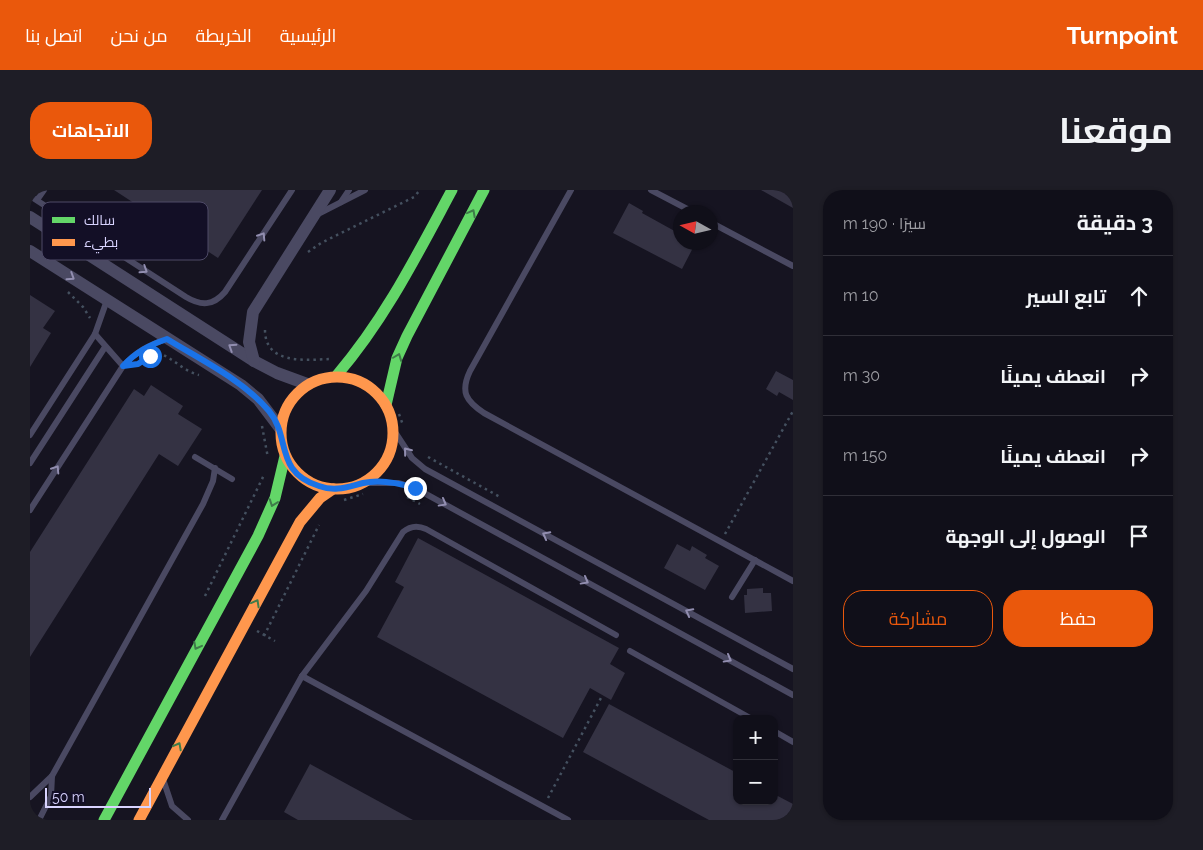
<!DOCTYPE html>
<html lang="ar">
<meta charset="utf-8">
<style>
:root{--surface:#100f19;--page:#1e1d26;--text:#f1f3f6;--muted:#9c9ca2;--line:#302f38;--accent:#ea580c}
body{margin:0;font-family:Raleway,Cairo,sans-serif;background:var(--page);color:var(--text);direction:rtl}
.controls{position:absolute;right:15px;bottom:15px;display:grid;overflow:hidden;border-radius:10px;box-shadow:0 1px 4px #0004}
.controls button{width:45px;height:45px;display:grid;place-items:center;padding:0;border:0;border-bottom:1px solid var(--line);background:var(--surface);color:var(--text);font:25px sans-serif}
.compass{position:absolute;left:643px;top:15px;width:45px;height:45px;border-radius:50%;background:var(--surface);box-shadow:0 1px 4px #0004;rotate:278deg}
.scale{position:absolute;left:15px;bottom:12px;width:106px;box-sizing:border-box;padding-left:5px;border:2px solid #d9d4ff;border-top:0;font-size:14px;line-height:18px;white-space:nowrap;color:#d9d4ff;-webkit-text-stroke:4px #130f26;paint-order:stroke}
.stop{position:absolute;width:15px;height:15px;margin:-11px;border:4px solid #1a73e8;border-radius:50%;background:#fff}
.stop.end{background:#1a73e8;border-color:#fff;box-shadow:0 1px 5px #0008}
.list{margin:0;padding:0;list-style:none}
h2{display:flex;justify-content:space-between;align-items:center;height:65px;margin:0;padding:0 20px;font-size:21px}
h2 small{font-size:16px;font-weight:400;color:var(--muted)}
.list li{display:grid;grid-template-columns:32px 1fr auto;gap:15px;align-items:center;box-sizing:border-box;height:80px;padding:0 20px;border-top:1px solid var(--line)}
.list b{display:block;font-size:19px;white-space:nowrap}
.list em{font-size:16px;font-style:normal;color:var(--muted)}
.actions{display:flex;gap:10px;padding:15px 20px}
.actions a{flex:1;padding:11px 0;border:1px solid var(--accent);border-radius:20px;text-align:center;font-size:18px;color:var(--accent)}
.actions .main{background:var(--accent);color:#fff}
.icon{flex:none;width:28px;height:28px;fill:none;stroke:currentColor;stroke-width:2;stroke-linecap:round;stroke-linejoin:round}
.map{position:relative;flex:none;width:763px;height:630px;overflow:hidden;direction:ltr;border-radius:20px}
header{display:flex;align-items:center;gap:30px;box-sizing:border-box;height:70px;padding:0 25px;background:var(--accent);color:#fff}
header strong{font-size:24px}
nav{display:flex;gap:28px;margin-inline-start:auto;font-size:18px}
.intro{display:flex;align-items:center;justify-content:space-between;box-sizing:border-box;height:120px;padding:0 30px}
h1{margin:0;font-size:35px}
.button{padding:12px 22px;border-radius:20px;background:var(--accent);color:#fff;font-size:18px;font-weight:700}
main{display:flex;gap:30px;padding:0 30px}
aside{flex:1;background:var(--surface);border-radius:20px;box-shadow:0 1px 4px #0004}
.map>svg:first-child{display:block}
.building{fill:#343243}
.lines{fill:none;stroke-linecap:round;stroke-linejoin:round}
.path{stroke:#44505f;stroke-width:2.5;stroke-dasharray:2.5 4;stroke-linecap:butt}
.lane{stroke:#4a4962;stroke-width:6}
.street{stroke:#4a4962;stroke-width:12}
.fast{stroke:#63d668;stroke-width:11}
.slow{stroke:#ff974d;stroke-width:11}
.oneway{stroke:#3f7c4a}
.oneway2{stroke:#928eb0}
.route{stroke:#1a73e8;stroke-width:6}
.key{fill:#130f26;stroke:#4e4a67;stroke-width:1}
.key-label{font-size:14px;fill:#d9d4ff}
</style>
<header>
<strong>Turnpoint</strong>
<nav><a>الرئيسية</a><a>الخريطة</a><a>من نحن</a><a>اتصل بنا</a></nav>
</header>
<div class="intro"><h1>موقعنا</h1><a class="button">الاتجاهات</a></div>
<main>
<aside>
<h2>3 دقيقة<small>سيرًا · 190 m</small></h2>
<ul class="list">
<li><svg class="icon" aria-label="ahead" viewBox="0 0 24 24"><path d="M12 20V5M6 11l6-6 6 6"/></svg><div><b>تابع السير</b></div><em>10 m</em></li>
<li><svg class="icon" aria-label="right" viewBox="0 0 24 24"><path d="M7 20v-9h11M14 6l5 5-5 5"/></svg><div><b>انعطف يمينًا</b></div><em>30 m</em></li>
<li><svg class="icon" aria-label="right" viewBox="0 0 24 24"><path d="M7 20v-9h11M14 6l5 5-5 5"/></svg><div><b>انعطف يمينًا</b></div><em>150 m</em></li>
<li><svg class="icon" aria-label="arrive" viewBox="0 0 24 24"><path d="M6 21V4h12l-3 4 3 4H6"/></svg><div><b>الوصول إلى الوجهة</b></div></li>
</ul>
<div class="actions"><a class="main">حفظ</a><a>مشاركة</a></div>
</aside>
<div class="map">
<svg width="763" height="630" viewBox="0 0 763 630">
<rect width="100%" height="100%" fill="#161421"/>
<g class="building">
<path d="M84,0H232L188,68Z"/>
<path d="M731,0H763V18Z"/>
<path d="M599,13L613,21L612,23L650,44V52H666L652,79L583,43Z"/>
<path d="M0,105L25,121L13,138L21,143L0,177Z"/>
<path d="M746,181L763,190V210L749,202L747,206L736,199Z"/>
<path d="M121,195L153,216L148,224L172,239L148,276L129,264L0,467V362L104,199L114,206Z"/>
<path d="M388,348L589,458L580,474L595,483L581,510L560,498L533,548L347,447L374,397L365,392Z"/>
<path d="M647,354L660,361L662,356L677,365L675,368L689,376L675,400L634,378Z"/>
<path d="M733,398V403H741L742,421L715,423L714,405H717V399Z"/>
<path d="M579,514L707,583V611H744V604L763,614V624L760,630H679L553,562Z"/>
<path d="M280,574L383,630H268L254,622Z"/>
</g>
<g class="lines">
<g class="path">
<path d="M278,62L291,53L384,7L390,0"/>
<path d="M38,102L53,117L60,128"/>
<path d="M235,140C235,175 276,170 300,169"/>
<path d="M128,163C142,167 153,181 169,185"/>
<path d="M369,224L373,235"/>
<path d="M232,236L238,268"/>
<path d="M398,267L470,307"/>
<path d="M377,307L390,314"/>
<path d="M314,310L333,304"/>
<path d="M695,344L763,221"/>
<path d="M175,406L234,285"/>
<path d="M227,441L245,451"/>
<path d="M234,446L289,335"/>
<path d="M518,608L572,506"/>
</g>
<g class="lane">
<path d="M541,0L440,181C430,202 436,211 454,223L763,391"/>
<path d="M621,0L663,22"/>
<path d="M0,6L156,107C171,116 183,116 195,102L262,0"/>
<path d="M7,10L14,0"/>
<path d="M311,12L319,0"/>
<path d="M288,24L335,0"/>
<path d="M680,32L763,76"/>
<path d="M65,144L93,176"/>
<path d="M363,239L382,268L395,279L763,479"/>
<path d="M0,245L65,144L77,110"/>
<path d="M165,267L202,289"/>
<path d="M0,273L75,157"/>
<path d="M333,293H369L385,298L763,505"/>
<path d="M0,320L93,176C106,162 118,155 137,149"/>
<path d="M702,407L725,370"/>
<path d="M600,461L722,529"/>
<path d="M272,486L538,630"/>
<path d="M744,541L763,552"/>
<path d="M134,592L142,616L158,630"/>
<path d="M0,607L22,586L173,314L183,291L185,278"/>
<path d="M9,630L21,606L22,586"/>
<path d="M192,630L272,486L336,401L373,342C380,336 387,335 396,339L586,445"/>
</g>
<g class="street">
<path d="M0,27L224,171L247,183L277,194"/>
<path d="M0,61L211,195L228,209L250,238"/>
<path d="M224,171L219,152L223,122L300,0"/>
</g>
<g class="fast">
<path d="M307,185C355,129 387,65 422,0"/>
<path d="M356,215L367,168L377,146L454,0"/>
<path d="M74,630L228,346L245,308L255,266"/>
</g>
<g class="slow">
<circle cx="307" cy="243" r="56"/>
<path d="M109,630L270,332L290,308L303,299"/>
</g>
</g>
<defs><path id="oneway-chevron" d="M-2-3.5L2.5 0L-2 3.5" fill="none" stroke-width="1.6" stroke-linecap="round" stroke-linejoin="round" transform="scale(1.25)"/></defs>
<g class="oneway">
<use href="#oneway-chevron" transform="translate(442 23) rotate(-62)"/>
<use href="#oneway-chevron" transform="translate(368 167) rotate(-69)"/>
<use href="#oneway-chevron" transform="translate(243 313) rotate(110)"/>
<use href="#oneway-chevron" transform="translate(226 413) rotate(-61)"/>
<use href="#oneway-chevron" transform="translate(167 456) rotate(118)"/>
<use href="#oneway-chevron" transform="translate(148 556) rotate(-62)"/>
</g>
<g class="oneway2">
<use href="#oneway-chevron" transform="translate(232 46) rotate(-57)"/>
<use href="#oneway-chevron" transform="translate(114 80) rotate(33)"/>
<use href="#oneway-chevron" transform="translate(41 87) rotate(33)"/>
<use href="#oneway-chevron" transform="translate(202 157) rotate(-147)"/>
<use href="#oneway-chevron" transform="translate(377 261) rotate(-129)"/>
<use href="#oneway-chevron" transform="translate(26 279) rotate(-57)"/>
<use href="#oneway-chevron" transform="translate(413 313) rotate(29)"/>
<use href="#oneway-chevron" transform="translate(516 345) rotate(-152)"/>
<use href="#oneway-chevron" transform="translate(555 391) rotate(29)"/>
<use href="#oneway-chevron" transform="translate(659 422) rotate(-152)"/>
<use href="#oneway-chevron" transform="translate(698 469) rotate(29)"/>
</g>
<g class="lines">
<path class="route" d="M120,166L108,174L93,176C106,162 119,155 137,149C171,170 213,190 239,221C261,247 244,282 289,296C305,302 317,297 333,293C350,289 369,293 385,298"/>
</g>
<rect x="12" y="12" width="166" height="58" rx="8" class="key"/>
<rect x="22" y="27" width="23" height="6" fill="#63d668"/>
<rect x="22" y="49" width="23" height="7" fill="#ff974d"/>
<g class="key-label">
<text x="54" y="35">سالك</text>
<text x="54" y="57">بطيء</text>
</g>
</svg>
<div class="controls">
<button>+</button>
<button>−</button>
</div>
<svg class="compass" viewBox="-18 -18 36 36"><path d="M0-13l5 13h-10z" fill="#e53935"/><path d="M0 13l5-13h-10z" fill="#9c9ca2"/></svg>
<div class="scale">50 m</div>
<div class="stop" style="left:120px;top:166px"></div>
<div class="stop end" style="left:385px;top:298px"></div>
</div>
</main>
